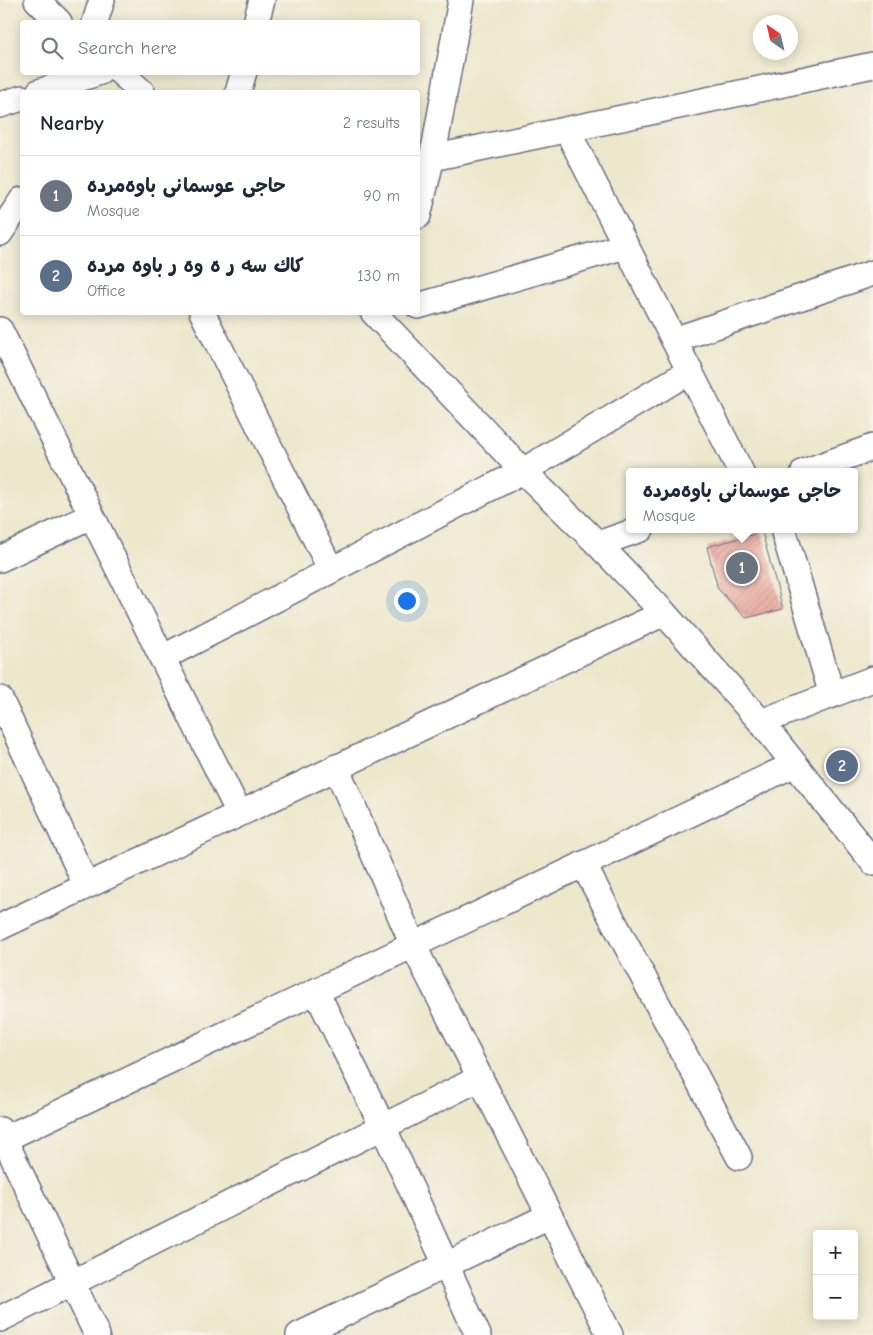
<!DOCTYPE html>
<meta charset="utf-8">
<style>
:root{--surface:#fff;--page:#f2f2f3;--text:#1f2937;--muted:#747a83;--line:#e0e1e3;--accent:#c8321e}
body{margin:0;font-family:"Comic Neue","Playpen Sans Arabic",sans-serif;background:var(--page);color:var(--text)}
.controls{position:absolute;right:15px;bottom:15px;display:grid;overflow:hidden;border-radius:5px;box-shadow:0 2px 12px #0003}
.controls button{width:45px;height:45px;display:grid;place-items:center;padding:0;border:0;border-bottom:1px solid var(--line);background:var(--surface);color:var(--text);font:25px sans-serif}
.compass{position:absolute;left:753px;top:15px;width:45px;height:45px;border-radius:50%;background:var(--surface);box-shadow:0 2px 12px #0003;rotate:326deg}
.you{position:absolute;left:406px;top:600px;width:18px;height:18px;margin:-12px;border:4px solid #fff;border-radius:50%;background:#1a73e8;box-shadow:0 0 0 8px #1a73e833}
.badge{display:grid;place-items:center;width:32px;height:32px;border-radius:50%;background:var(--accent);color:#fff;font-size:16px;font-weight:700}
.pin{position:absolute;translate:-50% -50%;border:2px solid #fff;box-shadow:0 1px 5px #0006}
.popup{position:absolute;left:626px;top:468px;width:232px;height:65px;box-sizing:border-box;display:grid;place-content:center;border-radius:5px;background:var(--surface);filter:drop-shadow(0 1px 4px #0005);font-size:16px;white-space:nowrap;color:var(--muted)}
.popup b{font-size:19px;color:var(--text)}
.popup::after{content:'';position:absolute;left:50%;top:100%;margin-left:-10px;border:10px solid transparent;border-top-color:var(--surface)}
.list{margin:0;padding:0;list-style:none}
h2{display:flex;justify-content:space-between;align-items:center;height:65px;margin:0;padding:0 20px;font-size:21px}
h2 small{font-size:16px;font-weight:400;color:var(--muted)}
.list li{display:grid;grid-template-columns:32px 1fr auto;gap:15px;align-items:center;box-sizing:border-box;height:80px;padding:0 20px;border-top:1px solid var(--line)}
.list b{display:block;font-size:19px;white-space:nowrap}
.list p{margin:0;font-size:16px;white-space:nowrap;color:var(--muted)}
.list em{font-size:16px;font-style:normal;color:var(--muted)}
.icon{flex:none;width:28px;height:28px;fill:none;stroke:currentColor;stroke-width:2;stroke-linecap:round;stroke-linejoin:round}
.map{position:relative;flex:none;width:873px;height:1335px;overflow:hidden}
.search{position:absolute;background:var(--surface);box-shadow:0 2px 12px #0003;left:20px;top:20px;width:400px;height:55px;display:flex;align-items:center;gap:12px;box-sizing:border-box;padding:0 18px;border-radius:5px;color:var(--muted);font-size:19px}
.panel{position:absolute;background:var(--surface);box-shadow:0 2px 12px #0003;left:20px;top:90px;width:400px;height:225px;border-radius:5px}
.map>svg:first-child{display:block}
.building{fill:url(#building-hatch)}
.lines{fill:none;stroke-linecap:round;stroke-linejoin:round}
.street-casing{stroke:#646f84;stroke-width:28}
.street{stroke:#fff;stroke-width:25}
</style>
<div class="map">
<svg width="873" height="1335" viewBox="0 0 873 1335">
<defs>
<pattern id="building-hatch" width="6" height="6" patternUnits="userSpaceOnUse" patternTransform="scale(1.25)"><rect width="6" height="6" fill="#e89a8f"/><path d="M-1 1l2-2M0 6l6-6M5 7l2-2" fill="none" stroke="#bb7e78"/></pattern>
</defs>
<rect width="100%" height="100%" fill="#f7f3e8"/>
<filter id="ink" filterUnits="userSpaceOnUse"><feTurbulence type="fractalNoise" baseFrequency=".02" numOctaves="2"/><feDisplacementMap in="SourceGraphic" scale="10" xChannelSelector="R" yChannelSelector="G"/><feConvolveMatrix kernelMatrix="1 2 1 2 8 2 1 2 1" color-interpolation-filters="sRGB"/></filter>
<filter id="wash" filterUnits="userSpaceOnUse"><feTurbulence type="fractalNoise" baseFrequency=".0096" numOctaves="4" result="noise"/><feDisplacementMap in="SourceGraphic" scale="20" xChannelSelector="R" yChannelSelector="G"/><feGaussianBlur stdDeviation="1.12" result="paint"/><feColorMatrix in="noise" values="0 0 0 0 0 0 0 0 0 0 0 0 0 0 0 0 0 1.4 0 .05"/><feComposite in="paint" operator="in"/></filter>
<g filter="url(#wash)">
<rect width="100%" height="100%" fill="#ede7cb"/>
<g id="blocks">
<path class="building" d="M762,532L783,609L746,618L718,589L707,547Z"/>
</g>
</g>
<g filter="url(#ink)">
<use href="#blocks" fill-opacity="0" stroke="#646f84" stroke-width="1"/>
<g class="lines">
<defs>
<g id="street">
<path d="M37,0L59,22"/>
<path d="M95,22L102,0"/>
<path d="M256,22L262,0"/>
<path d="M120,72L142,92"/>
<path d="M39,92L100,72"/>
<path d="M238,92L244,72"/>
<path d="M0,105L22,98"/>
<path d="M567,130L741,472"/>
<path d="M432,158L873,65"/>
<path d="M418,216L435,144L461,0"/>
<path d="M0,233L22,200"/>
<path d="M418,306L625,246"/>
<path d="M202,312L331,570"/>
<path d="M373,312L523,471L598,544L664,613L761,722L873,862"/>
<path d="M0,330L239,813"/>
<path d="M674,340L873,273"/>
<path d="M804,472L873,447"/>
<path d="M783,529L832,695"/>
<path d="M598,544L641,529"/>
<path d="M0,559L91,516"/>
<path d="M162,658L523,471L690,371"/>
<path d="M0,699L86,885"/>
<path d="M761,722L873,679"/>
<path d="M336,767L413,945L610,1335"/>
<path d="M583,864L739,1157"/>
<path d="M0,927L664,613"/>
<path d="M316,991L383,1127L478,1335"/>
<path d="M0,1130L97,1335"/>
<path d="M0,1141L793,765"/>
<path d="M0,1319L480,1078"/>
<path d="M299,1335L549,1216"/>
</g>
</defs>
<use href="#street" class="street-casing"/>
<use href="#street" class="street"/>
</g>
</g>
</svg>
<div class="controls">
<button>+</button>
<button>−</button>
</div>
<svg class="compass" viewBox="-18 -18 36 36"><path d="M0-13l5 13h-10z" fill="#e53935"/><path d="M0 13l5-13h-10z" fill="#747a83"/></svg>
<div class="you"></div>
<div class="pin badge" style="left:742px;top:568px;background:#6b7280">1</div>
<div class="popup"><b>حاجی عوسمانی باوەمردە</b>Mosque</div>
<div class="pin badge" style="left:842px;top:766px;background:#5c6f8a">2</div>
<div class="search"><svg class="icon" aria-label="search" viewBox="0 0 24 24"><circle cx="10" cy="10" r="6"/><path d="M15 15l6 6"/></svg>Search here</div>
<section class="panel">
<h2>Nearby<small>2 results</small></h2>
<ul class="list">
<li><span class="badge" style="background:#6b7280">1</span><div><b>حاجی عوسمانی باوەمردە</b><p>Mosque</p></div><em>90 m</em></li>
<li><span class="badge" style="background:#5c6f8a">2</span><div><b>كاك سه ر ه وه ر باوه مرده</b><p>Office</p></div><em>130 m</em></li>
</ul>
</section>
</div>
